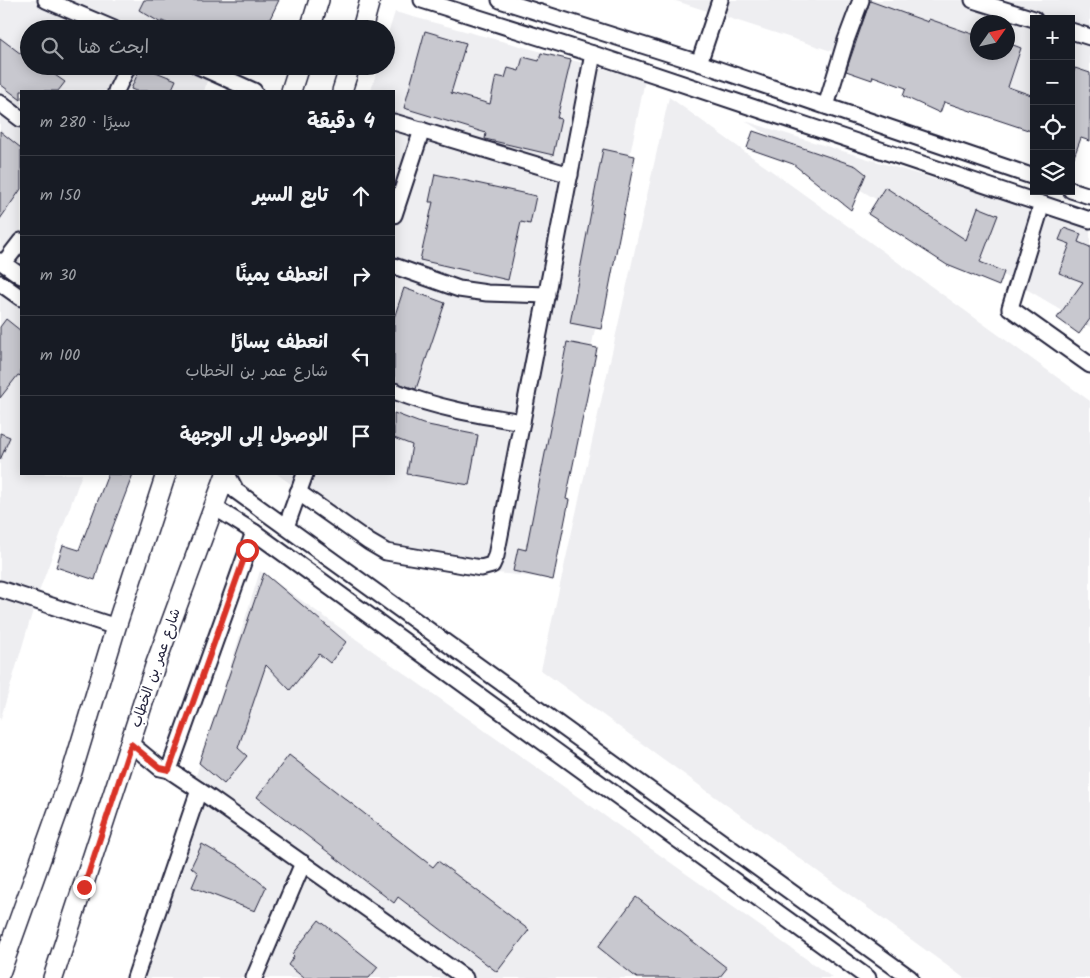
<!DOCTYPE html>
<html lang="ar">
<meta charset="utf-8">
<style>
:root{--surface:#171b24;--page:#20242c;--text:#f1f3f6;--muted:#9ea1a6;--line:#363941}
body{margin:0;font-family:Kalam,"Playpen Sans Arabic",sans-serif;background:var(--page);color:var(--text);direction:rtl}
.controls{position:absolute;right:15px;top:15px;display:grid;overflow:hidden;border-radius:0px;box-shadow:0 2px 12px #0003}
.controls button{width:45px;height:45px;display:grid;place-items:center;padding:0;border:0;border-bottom:1px solid var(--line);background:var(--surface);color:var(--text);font:25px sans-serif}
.compass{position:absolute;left:970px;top:15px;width:45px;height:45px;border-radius:50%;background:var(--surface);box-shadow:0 2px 12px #0003;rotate:56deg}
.stop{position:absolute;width:15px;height:15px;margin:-11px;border:4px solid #d93025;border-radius:50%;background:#fff}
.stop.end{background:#d93025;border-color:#fff;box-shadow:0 1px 5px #0008}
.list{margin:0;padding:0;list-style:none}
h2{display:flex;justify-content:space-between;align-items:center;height:65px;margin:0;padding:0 20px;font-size:21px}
h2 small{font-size:16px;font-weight:400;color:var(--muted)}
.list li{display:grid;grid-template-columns:32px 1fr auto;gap:15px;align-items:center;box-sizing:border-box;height:80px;padding:0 20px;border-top:1px solid var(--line)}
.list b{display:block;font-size:19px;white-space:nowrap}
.list p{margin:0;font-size:16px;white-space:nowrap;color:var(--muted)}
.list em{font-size:16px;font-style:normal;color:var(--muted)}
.icon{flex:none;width:28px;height:28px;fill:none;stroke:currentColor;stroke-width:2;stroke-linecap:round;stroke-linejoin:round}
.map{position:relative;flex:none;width:1090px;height:978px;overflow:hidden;direction:ltr}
.search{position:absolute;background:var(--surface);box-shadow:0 2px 12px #0003;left:20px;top:20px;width:375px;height:55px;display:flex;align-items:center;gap:12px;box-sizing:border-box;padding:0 18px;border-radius:28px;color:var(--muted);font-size:19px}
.panel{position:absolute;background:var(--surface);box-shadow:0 2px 12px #0003;left:20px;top:90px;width:375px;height:385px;border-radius:0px;direction:rtl}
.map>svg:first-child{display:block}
.built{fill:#eeeef1;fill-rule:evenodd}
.building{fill:#c8c8cf;stroke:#22223b}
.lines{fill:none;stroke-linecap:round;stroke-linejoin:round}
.minor-casing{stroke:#22223b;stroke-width:19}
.major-casing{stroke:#22223b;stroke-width:22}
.minor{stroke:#fff;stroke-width:15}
.major{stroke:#fff;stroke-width:19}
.route{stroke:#d93025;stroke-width:6}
.labels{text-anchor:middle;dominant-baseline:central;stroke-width:4;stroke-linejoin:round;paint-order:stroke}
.street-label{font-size:14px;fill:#22223b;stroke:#fff}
</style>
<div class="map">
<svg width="1090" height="978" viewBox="0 0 1090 978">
<rect width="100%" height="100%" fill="#fff"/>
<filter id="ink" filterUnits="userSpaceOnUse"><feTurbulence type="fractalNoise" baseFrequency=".02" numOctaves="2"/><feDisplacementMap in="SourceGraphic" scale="10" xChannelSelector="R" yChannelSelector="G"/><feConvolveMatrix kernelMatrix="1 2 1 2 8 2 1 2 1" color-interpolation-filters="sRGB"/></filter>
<g filter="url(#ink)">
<g class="built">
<path d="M0,0H233L224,29H29V66H212L204,91H21V474H82L36,600L0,721Z"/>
<path d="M673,0H1090V135L1071,129V19H1034V116ZM978,22H1008V52H978Z"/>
<path d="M395,12L645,80L545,578L401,563L277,474H394V91H371L378,66H386V40Z"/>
<path d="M669,97L1090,401V978H964L541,670Z"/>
<path d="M745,121L1090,227V327Z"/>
<path d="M260,571L833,978H133Z"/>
</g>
<g class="building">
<path d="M144,0H279L265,29H180L162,21L161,23L139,10Z"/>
<path d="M870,1L928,22L929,19L978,36V52H1008V43L1021,48L1008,87L1034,96V132L944,102L940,113L903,96L906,88L873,76L872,80L846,71Z"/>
<path d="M425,31L466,43L451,93L490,104L496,76L505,78L508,68L519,71L523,57L539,61L541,53L571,60L557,118L561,119L553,155L485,139L486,133L404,108Z"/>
<path d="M0,38L29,60V66H42L65,82L58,91H21V100L0,84Z"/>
<path d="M141,66L176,80L171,91H136L131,89Z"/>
<path d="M1075,68L1090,73V141L1081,138L1072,162L1071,80Z"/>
<path d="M0,131L21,148V189L0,219Z"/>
<path d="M753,131L856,166L866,174L851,210L793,164L747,148Z"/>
<path d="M603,149L635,156L601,329L570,323Z"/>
<path d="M435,174L536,196L530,224L521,222L508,280L420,260L433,202H429Z"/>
<path d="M885,187L966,240L978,207L998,215L980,262L1004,272L999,286L947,265L868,214Z"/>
<path d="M1064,228L1081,234L1078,242L1090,247V319L1079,334L1057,318L1083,282L1059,273L1070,244L1059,240Z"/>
<path d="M404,288L445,303L416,389L394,382V318Z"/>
<path d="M6,319L21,331V376L18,375L0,398V327Z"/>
<path d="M567,342L597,348L566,499L569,500L553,580L513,571L518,548L526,550Z"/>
<path d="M394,413L423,424L478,435L469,485L407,474L412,445L394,438Z"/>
<path d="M0,433L10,437L0,460Z"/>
<path d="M108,474H133L101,558L95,580L56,567L63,545L79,550Z"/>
<path d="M264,573L346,642L330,663L319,654L290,690L266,665L238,748L247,756L224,784L199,763Z"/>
<path d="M289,755L433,867L438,861L529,930L497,972L398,897L394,903L257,797Z"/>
<path d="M202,844L240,866L266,887L255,911L192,887L198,873L191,867Z"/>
<path d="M636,897L727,968L719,978H637L598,947Z"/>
<path d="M319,920L378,967L369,978H304L288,965L294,956L292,954Z"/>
</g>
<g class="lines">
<defs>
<g id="minor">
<path d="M46,0L114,29"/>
<path d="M422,0L593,54L1090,220"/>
<path d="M500,0L699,63L1034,177"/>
<path d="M973,0L1034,19"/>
<path d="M1071,31L1090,37"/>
<path d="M699,63L720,0"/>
<path d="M198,66L254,91"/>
<path d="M116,91L128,66"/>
<path d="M0,103L21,119"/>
<path d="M826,106L846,40L861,0"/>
<path d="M394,122L570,175"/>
<path d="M1071,190L1090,196"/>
<path d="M1042,204L1010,308L1090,365"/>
<path d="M394,215L422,130"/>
<path d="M0,261L21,276"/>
<path d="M4,263L21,241"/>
<path d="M394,266L459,289L487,293L547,295"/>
<path d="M0,283L21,298"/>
<path d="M394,391C436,408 478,415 522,422"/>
<path d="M227,474L236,491L910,978"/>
<path d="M298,492L369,542L386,552L481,568L492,565L496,556L593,54"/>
<path d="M214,507L254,532L868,978"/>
<path d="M286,527L305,474"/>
<path d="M0,589L116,627"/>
<path d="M131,744L160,768L169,770L199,790L465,978"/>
<path d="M169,770L254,532"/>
<path d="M135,978L199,790"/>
<path d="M254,978L303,863"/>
</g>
<g id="major">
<path d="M310,29L319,0"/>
<path d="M362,29L370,0"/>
<path d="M291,91L299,66"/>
<path d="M342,91L350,66"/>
<path d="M0,973L72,772L116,627L166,474"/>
<path d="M53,978L156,663L226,474"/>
</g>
</defs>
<use href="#minor" class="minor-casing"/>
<use href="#major" class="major-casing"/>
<use href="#minor" class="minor"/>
<use href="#major" class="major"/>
</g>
</g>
<g class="lines" filter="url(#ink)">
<path class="route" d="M84,887L131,744L160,768L169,770L247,550"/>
</g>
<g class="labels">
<g class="street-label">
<text transform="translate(156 668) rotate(-71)">شارع عمر بن الخطاب</text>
</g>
</g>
</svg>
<div class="controls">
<button>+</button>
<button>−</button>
<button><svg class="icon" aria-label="locate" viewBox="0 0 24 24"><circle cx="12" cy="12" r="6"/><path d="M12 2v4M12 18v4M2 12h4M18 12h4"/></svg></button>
<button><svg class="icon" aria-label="layers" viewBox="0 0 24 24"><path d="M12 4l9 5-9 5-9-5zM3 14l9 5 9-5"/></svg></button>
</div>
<svg class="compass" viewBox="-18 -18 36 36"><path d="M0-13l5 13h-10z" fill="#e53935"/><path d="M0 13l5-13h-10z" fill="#9ea1a6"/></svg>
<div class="stop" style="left:247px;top:550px"></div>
<div class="stop end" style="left:84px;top:887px"></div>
<div class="search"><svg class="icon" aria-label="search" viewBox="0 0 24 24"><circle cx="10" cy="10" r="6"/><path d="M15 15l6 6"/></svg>ابحث هنا</div>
<section class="panel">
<h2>4 دقيقة<small>سيرًا · 280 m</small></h2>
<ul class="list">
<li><svg class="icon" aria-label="ahead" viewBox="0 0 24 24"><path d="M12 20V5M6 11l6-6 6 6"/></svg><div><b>تابع السير</b></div><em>150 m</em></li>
<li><svg class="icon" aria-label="right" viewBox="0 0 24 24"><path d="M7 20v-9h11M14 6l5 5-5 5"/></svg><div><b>انعطف يمينًا</b></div><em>30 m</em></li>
<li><svg class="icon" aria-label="left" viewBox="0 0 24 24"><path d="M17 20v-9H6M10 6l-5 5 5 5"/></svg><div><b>انعطف يسارًا</b><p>شارع عمر بن الخطاب</p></div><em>100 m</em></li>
<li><svg class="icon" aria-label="arrive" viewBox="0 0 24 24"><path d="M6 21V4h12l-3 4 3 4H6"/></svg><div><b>الوصول إلى الوجهة</b></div></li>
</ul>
</section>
</div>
